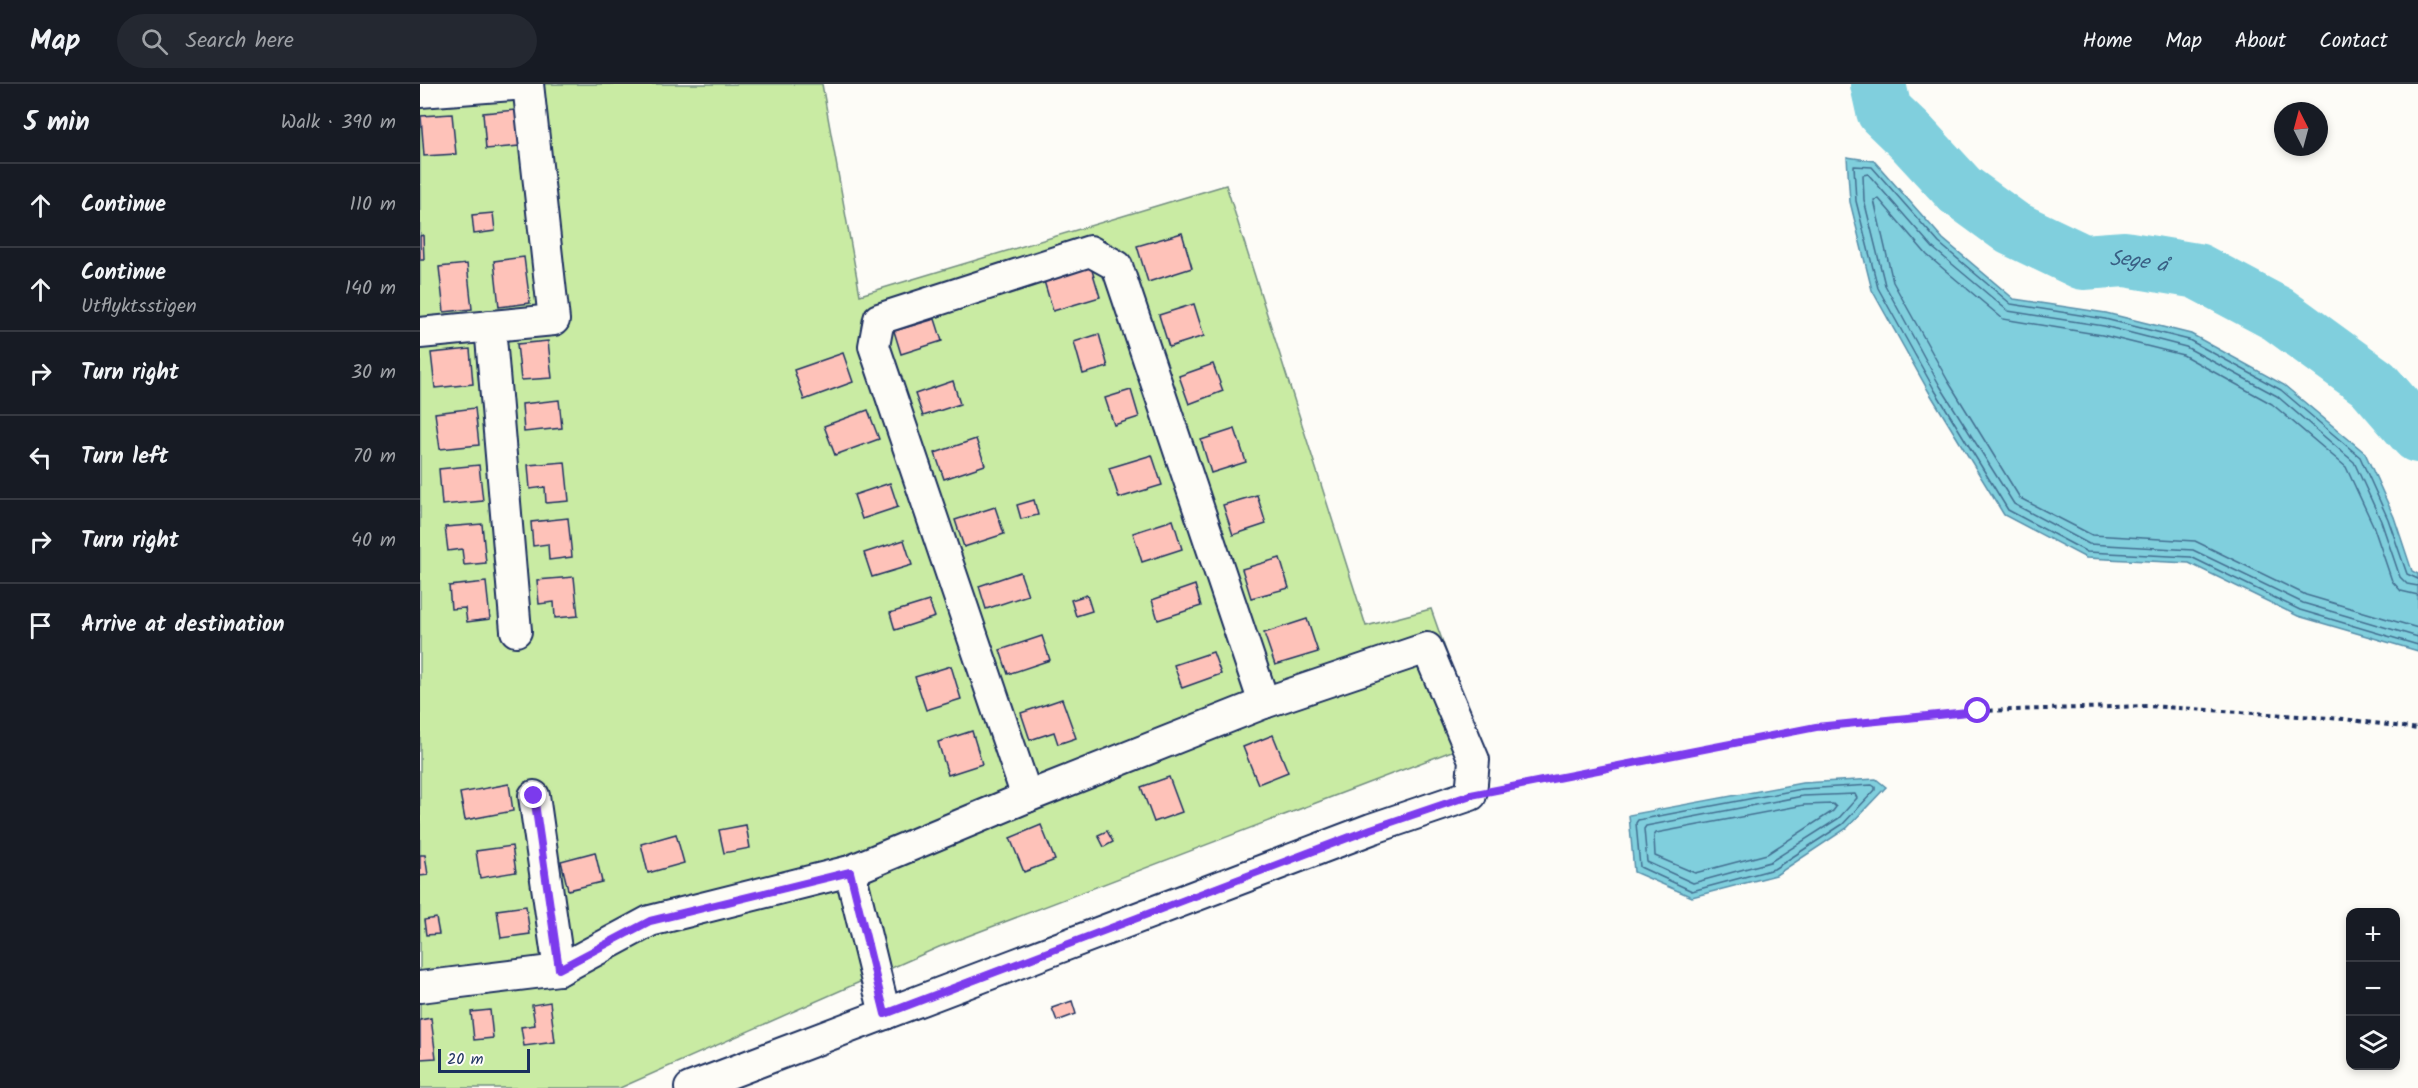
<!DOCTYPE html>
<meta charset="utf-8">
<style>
:root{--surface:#171b24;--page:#242831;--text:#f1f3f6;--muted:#9ea1a6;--line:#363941}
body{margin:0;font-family:Kalam,sans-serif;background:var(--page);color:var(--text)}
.controls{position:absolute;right:18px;bottom:18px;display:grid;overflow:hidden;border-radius:12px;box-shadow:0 3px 9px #0003}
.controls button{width:54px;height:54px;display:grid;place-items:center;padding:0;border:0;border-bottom:2px solid var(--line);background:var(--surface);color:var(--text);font:30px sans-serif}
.compass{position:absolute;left:1854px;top:18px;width:54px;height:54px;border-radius:50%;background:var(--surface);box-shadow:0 3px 9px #0003;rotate:354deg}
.scale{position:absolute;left:18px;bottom:15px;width:92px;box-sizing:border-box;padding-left:6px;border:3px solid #1b2f5e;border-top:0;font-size:16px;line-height:21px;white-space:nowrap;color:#1b2f5e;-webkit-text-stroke:4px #fdfcf7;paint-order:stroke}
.stop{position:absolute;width:18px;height:18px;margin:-14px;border:4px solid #7c3aed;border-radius:50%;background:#fff}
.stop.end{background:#7c3aed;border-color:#fff;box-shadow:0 2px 6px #0008}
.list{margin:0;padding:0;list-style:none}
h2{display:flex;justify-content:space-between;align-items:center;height:78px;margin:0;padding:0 24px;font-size:26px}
h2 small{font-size:20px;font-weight:400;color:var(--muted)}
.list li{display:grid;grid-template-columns:39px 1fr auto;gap:18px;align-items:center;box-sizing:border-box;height:84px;padding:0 24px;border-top:2px solid var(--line)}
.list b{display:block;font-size:22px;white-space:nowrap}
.list p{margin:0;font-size:20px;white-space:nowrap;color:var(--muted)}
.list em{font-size:20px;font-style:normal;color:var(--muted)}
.icon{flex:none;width:33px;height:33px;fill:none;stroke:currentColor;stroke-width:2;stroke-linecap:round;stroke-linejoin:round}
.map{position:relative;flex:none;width:1998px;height:1004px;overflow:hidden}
header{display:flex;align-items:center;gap:36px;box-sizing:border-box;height:84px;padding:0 30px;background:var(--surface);border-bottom:2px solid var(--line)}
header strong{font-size:28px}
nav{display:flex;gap:33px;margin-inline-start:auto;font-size:21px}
.search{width:420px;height:54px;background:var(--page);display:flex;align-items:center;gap:15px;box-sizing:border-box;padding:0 21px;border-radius:33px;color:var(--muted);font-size:22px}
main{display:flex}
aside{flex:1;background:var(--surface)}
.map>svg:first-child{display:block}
.green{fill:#c9eba3;stroke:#728d80;stroke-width:1.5}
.water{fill:#80cfdd;stroke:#588faa;stroke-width:1.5}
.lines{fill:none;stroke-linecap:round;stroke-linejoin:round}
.shore{stroke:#436f91;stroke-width:1.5}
.river{stroke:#80cfdd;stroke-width:56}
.building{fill:#fec2b9;stroke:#1b2f5e;stroke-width:1.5}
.minor-casing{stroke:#1b2f5e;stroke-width:34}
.path{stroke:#1b2f5e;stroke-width:4;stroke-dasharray:4.5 4.5;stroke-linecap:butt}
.minor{stroke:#fdfcf7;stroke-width:30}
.route{stroke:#7c3aed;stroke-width:8}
.labels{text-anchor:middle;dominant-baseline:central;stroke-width:5;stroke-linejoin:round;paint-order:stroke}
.water-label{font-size:21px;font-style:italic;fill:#395f84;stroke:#fdfcf7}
</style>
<header>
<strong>Map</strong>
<div class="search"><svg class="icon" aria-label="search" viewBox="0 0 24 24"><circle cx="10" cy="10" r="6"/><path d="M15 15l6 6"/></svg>Search here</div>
<nav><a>Home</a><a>Map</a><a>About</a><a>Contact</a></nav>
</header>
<main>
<aside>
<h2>5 min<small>Walk · 390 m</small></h2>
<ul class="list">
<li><svg class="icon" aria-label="ahead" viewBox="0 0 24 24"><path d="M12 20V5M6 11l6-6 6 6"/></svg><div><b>Continue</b></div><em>110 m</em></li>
<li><svg class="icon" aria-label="ahead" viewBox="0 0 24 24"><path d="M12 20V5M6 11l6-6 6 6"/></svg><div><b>Continue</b><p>Utflyktsstigen</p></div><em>140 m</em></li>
<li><svg class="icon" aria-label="right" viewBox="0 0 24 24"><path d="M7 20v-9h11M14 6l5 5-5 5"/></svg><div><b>Turn right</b></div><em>30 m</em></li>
<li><svg class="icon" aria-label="left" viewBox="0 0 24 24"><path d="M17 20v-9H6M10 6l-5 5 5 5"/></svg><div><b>Turn left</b></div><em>70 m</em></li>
<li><svg class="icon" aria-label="right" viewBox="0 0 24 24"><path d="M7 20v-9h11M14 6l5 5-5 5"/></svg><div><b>Turn right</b></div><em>40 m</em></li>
<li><svg class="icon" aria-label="arrive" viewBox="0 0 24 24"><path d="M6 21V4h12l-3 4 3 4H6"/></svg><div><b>Arrive at destination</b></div></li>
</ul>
</aside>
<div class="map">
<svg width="1998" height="1004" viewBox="0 0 1998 1004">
<rect width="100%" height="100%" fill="#fdfcf7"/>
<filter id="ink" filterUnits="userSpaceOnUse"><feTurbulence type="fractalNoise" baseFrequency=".0167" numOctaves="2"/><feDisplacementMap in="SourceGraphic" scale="12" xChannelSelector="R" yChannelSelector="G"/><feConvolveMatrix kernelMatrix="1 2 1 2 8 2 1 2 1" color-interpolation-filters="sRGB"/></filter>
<g filter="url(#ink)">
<path class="green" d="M0,0H402L440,211L806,101L946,542L1011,525L1058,657L519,863L200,1004H0Z"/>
<g class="water">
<path d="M1427,73L1454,77L1523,155L1594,215L1686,229L1771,250L1864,301L1945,369L1974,433L1992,487L1998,490V567L1878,532L1769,479L1666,474L1584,431L1509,308L1452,206L1430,118Z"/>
<path d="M1456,695L1466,703L1427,744L1356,791L1272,813L1214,788L1209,731L1382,699Z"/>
</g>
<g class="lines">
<g class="shore">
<path d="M1998,495L1987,490L1968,435L1940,373L1861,306L1769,256L1685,235L1591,220L1519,159L1452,83L1434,82L1436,117L1458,204L1514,305L1588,426L1667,468L1771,473L1880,526L1998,561"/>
<path d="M1998,502L1987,500L1980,493L1961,437L1934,378L1857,312L1766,263L1684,242L1588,227L1513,164L1448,90L1443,91L1444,116L1465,201L1520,302L1594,420L1669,460L1773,466L1883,519L1998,553"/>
<path d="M1998,511L1981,507L1972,497L1953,441L1926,383L1852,320L1763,271L1682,251L1583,235L1507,171L1459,115L1454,116L1473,198L1528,297L1600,414L1672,451L1775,457L1886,511L1998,544"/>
<path d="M1452,701L1455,703V706L1423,740L1354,785L1272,807L1220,783L1216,739L1218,736L1382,705Z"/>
<path d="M1435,710L1437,714L1419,734L1350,778L1273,799L1227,778L1224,745L1226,742L1383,712Z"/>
<path d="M1413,720L1416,723L1413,727L1347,770L1275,789L1235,772L1234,752L1236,749L1384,721Z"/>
</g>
<path class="river" id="s1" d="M1458,0L1464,27L1492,54L1540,106L1592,144L1663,178L1705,175L1777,187L1858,230L1954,300L1998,351"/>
</g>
<g class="building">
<path d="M96,26L99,62L66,65L63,29Z"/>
<path d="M32,30L36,70L4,72L1,32Z"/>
<path d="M73,129L75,147L54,150L52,131Z"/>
<path d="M762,149L772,184L728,198L717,162Z"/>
<path d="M3,151L4,176H0V152Z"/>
<path d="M104,173L110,219L79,223L74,177Z"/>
<path d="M47,180L52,225L24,228L19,183Z"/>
<path d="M671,183L680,213L633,227L624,197Z"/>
<path d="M774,220L784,252L749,263L739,231Z"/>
<path d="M515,235L522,257L481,270L474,247Z"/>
<path d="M679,250L688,283L663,290L654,258Z"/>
<path d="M128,257L132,294L101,296L97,260Z"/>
<path d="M50,265L53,300L15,304L11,269Z"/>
<path d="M423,269L433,298L384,316L374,286Z"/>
<path d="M793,280L803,307L769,320L759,292Z"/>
<path d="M533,297L540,320L503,332L495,310Z"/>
<path d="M711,306L719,333L694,341L685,314Z"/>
<path d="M139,316L142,344L104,348L102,320Z"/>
<path d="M55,324L59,361L20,365L15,329Z"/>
<path d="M448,326L459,355L415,371L404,342Z"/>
<path d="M815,345L826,378L791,389L781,356Z"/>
<path d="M556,355L565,381L524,395L515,369Z"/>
<path d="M732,371L742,401L699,414L689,384Z"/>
<path d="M145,378L149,417L126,419L125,403L110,405L108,381Z"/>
<path d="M59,381L63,417L22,421L19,385Z"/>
<path d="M470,399L478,423L442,435L434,411Z"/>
<path d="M837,411L846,440L813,451L803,421Z"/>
<path d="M614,416L618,431L601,435L597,421Z"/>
<path d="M575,423L584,450L544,463L535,436Z"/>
<path d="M148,434L152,473L129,476L128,460L113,462L111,438Z"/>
<path d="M753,436L762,465L722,478L713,449Z"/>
<path d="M62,440L66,479L44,481L42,465L28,467L25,443Z"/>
<path d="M484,456L492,481L452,493L444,469Z"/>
<path d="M860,474L869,504L831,514L822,485Z"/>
<path d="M600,488L608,511L566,525L559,502Z"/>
<path d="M154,493L158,532L135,534L134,518L119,520L117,496Z"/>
<path d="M66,498L70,535L47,538L45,524L31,525L29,502Z"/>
<path d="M775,501L781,522L738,536L732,516Z"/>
<path d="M667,511L672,527L656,532L651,516Z"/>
<path d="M509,517L515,533L475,546L470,529Z"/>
<path d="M887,535L898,568L855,581L844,549Z"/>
<path d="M622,552L630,576L588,590L580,566Z"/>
<path d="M793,568L801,590L762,604L754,581Z"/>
<path d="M531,582L541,615L506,626L495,593Z"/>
<path d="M642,615L656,654L638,660L634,648L610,656L601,629Z"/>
<path d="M552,647L562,680L528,691L518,658Z"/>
<path d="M853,651L868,688L838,700L823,663Z"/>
<path d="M749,693L762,728L734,738L721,703Z"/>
<path d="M89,700L93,727L45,736L40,709Z"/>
<path d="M326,741L330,764L304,769L299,746Z"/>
<path d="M621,741L635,776L604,788L590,754Z"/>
<path d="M687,747L693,758L684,763L678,751Z"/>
<path d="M256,750L264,779L228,789L221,760Z"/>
<path d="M92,762L96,788L60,794L56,767Z"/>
<path d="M175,768L182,798L148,806L141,777Z"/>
<path d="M0,771H5L8,791L0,792Z"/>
<path d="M106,822L110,850L81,854L77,826Z"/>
<path d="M16,834L19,850L6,851L4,836Z"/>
<path d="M652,917L656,930L637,937L632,924Z"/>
<path d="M130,918L135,958L104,962L101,943L115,941L112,921Z"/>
<path d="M70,926L73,954L54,956L51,928Z"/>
<path d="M11,934L16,974L0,975V936Z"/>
</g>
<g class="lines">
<defs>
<g id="minor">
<path d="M0,8L106,0"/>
<path d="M70,242L96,547"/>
<path d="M0,249L134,236L108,0"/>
<path d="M114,712L139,886"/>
<path d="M607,713L454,262L459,235L670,167L697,182L844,619"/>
<path d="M430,787L465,930"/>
<path d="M0,903L139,886L230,837L430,787L607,713L844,619L1007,564L1054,676L1051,711L951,745L270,1004"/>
</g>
</defs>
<use href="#minor" class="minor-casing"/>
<path class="path" d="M1081,705L1396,643L1558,627L1729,622L1924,635L1998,645"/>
<use href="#minor" class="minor"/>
</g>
</g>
<g class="lines" filter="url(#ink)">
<path class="route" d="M114,712L139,885L230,837L430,788L465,930L951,745L1051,711L1396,643L1558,627"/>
</g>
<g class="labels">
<g class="water-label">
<text stroke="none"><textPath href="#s1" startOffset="336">Sege å</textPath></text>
</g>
</g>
</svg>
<div class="controls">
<button>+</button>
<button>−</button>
<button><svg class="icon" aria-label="layers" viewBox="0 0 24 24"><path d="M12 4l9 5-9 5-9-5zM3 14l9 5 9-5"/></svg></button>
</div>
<svg class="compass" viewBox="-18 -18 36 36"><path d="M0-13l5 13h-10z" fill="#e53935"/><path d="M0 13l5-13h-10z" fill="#9ea1a6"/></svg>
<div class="scale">20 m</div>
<div class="stop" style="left:1558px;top:627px"></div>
<div class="stop end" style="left:114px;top:712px"></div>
</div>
</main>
